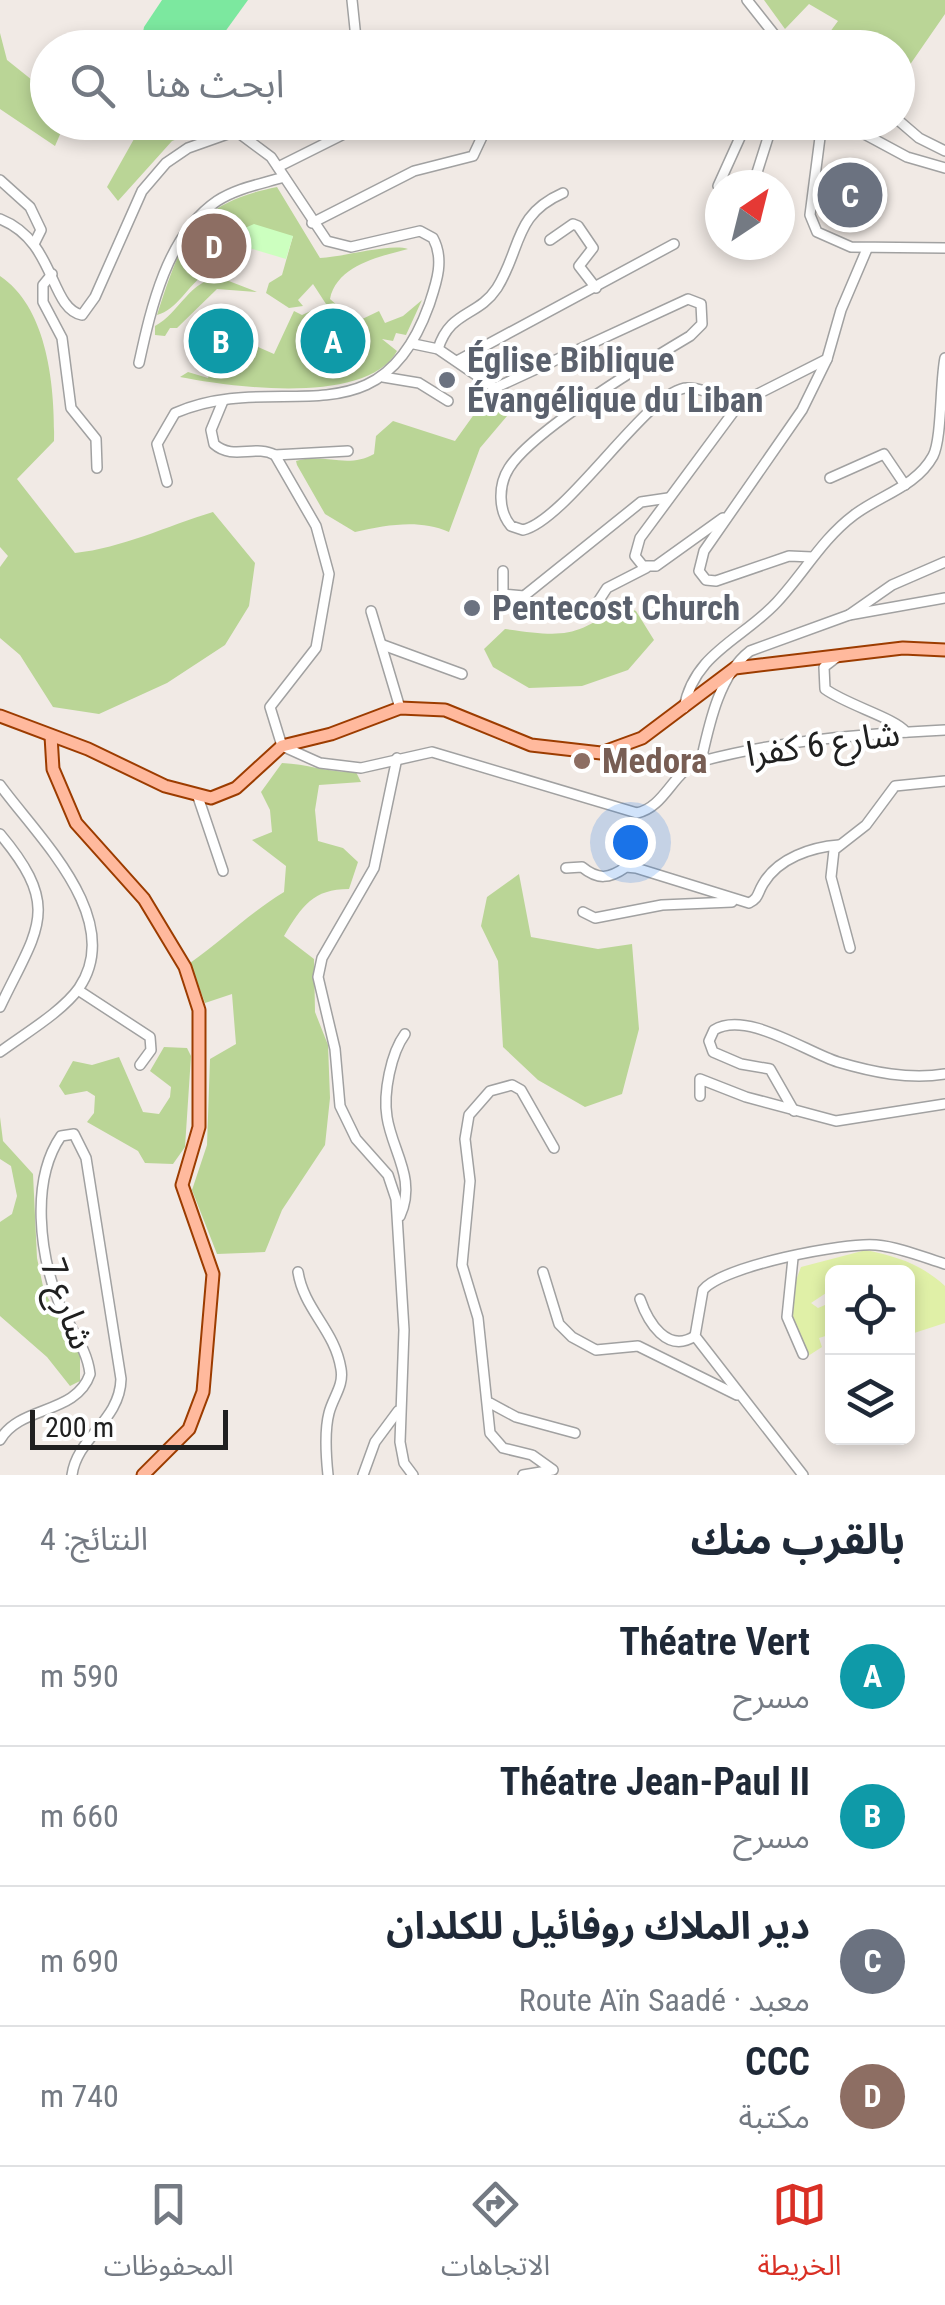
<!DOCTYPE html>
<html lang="ar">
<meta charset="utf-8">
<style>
:root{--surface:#fff;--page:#f6f6f7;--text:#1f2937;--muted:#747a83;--line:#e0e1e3;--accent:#d93025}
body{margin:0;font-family:"Roboto Condensed","Noto Sans Arabic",sans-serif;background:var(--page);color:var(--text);direction:rtl}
.controls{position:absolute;right:30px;bottom:30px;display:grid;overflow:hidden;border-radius:15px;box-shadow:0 5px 15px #0003}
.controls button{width:90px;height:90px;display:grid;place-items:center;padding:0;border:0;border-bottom:2px solid var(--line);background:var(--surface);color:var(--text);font:50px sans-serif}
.compass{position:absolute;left:705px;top:170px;width:90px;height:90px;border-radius:50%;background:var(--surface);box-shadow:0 5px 15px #0003;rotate:35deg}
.scale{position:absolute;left:30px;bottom:25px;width:198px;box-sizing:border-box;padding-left:10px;border:5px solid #202020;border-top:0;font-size:28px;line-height:35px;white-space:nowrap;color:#202020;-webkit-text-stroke:8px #fff;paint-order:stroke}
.you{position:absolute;left:630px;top:842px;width:35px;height:35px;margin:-25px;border:8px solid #fff;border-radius:50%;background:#1a73e8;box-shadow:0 0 0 15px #1a73e833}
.badge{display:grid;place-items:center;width:65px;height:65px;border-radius:50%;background:var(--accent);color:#fff;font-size:32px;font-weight:700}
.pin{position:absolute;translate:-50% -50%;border:5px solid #fff;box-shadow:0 2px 10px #0006}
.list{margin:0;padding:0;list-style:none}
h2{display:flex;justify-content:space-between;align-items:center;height:130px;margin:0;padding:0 40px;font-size:42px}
h2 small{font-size:32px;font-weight:400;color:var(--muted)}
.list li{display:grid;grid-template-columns:65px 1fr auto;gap:30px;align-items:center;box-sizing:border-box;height:140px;padding:0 40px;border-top:2px solid var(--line)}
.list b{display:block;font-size:38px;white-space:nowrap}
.list p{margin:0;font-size:32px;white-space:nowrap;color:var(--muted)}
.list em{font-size:32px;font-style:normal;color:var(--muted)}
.icon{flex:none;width:55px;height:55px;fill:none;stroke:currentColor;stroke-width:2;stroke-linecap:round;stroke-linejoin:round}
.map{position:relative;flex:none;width:945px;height:1475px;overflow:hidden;direction:ltr}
.search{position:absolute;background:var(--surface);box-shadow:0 5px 15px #0003;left:30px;right:30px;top:30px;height:110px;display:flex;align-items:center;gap:25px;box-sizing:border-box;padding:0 35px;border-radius:55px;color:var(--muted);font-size:38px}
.sheet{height:690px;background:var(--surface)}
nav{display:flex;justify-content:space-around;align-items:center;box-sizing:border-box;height:140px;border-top:2px solid var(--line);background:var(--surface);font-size:28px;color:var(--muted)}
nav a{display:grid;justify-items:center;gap:5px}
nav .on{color:var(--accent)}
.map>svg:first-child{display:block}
.grass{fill:#e0f0a7}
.forest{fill:#bad596}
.park{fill:#ccffbf}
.pitch{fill:#7ce89f}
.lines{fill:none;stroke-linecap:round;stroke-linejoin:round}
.minor-casing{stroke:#a1a1a1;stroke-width:12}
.major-casing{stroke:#9c3c00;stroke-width:15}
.minor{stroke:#fff;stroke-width:9}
.major{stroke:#ffb99d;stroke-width:11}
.worship-dot{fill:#6b7280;stroke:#fff;stroke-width:4}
.education-dot{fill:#8d6e63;stroke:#fff;stroke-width:4}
.labels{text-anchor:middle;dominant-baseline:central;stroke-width:8;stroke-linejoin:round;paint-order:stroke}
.worship-label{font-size:35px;font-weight:bold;fill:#5b616d;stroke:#fff;text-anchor:start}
.street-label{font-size:35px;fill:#202020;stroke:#fff}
.education-label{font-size:35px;font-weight:bold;fill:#785e54;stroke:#fff;text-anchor:start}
</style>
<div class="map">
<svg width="945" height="1475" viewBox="0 0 945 1475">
<rect width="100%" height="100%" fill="#f1eae5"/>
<path class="grass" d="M866,1250C898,1257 921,1264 945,1286V1323L908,1335V1272L862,1269L832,1272V1289L811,1303L818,1308L832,1302V1334L819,1338L822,1347L808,1356C786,1324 787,1303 801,1267Z"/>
<g class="forest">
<path d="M764,0H945V14L898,82V48L819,47L838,21L809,4L785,29Z"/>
<path d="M0,33L7,60L47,92L48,122L65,123L55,146L0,109Z"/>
<path d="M143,123H220L172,141L118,201L107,187Z"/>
<path d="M277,187L320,258C344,257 390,243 408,249C383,256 337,264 330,299L356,322L379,311L385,323L403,316L422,300L406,335L396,333L393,341L382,339L397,351C367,406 230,387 180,377L188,372L208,378L215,356L231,346L226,364L241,369L240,358H255L258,347L274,354L294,311L302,315L326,304L313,284L298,300L303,306L289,308L266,293L269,283L282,275L293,236L232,233L229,242L210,234L200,248L206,273C188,285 177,310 157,315C182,238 193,204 277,187Z"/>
<path d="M0,276C48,308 55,387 54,441L17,479L75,553C122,548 167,526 213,512L255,563L249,606L225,645L167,683L99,714L53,707L20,655L0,638V567L8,556L0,547Z"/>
<path d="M221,278L257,292L217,289L177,328H170L165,336L155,335V326C180,313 190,278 221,278Z"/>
<path d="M498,396L508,402L507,416L480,448L449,532C418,519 388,525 355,532L325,514L297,465L296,461C324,453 348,469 374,454L376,436L393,421L455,441L480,406Z"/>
<path d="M619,604L636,611L654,640L628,670L582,686L529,688L493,667L484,649L505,629C559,636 576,640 619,604Z"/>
<path d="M282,763C308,764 329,773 356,772L361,782L319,785L315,810L318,841L343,848L358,862L349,889C313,889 302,906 284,936L314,959L315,1012L328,1045L330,1098L325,1145L282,1210L265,1252L217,1254L192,1190L207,1145L210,1059L236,1044L232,994L205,1003L190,963C224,939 248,914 284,892L286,866L252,840L272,832L270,810L261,792Z"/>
<path d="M519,874L531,937L598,949L632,944L639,1029L622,1094L585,1107L538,1080L503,1047L498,961L481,926L487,897Z"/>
<path d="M164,1047L187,1048L191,1056L185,1147L173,1164L145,1163L138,1151L87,1122L94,1113L95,1096L87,1091L65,1095L59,1086L73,1061L92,1065L119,1057L143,1112L159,1114L170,1097L171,1087L150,1071Z"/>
<path d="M0,1117L3,1141L33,1174L37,1258L44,1291L80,1354V1381L70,1386L47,1357L0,1316V1222L12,1214L17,1196L11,1166L0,1159Z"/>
</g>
<path class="park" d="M254,224L293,236L286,259L229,242L231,234Z"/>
<path class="pitch" d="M162,0H248L214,47H140L144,27Z"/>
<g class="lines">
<defs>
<g id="minor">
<path d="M352,0L357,48"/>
<path d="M747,0L785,48"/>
<path d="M898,120L919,138L945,151"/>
<path d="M822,122L810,215L817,232L851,247L945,248"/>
<path d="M842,122L907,157L945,168"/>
<path d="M278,167L368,122"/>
<path d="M0,180L30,207L41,230L35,242"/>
<path d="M753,185L773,122"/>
<path d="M718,186L747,122"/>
<path d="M0,219C56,241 49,308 82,315L95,297L142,191L166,163L188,148L236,131L325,130L343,122"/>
<path d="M312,223L414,171L473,156L489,122"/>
<path d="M550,240L573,224L578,226L593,248L579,266L596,288"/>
<path d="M52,274L43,285V302L62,338L71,408L96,439L97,468"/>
<path d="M414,344L438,349L495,388L688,299L701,304L702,324L690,336C648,361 533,430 509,468C498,485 498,511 511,526L523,530C567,520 650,388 687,388C704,388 724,398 740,403L827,359L841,310L867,249"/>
<path d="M438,349C450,310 478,317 497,288C522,248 513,215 563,193"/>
<path d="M457,361L674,244"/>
<path d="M139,363C151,308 167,235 217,201C237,188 261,184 284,177"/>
<path d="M383,377L419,383L448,401"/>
<path d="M223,401L211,430L214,444C233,461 255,444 275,455L316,526L329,574L316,648L270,707L282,746L320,763L361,768L432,752L637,813C666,807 673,769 702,761C781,740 863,734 945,730"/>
<path d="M275,455L348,451"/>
<path d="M830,478L884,454L905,485"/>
<path d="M167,482L157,444L175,413C278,368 378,447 429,305C436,284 445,260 433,238L420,231L351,247L327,241L271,157L236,131"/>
<path d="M723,518L656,566H643L635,556L640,538L740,403"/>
<path d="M812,557L789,556L716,581L706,580L699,571L704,551L802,410L827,359"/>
<path d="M503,571V594L524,596L641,502L668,498"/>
<path d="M371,611L400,708"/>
<path d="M570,613L594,608L607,588L646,568"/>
<path d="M849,615L892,585L945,562"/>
<path d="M383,645L462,674"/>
<path d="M837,657L824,667L825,689C847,705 895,718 906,732"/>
<path d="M684,708C694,653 743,639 777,602C804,573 822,539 854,515C880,495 916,487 933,456C942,439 940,382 945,358"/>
<path d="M397,758L374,868L322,958L318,977L335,1049L340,1106L356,1139L388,1175L396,1199L404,1330L400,1442L404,1463L413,1475"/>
<path d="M701,761C709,725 719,675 750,651L849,615L945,598"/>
<path d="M0,785C37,836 126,919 79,988C62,1012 24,1034 0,1052"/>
<path d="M198,797L223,871"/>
<path d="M0,834C63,909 37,929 0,1007"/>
<path d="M566,868L582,867C598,880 609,879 626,867L636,868L749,903C759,898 757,894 763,884C778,858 812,847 839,845"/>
<path d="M583,912L595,918L662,905L732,902"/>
<path d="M850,948L831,877L834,850L866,825L895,786L945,781"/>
<path d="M78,990L150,1037L151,1050L140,1065"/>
<path d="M700,1096V1079L746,1097L836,1121L945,1104"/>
<path d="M794,1111L770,1069L741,1064L713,1052L709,1041L714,1030C746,1010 806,1052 838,1062C872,1072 909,1080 945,1074"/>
<path d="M400,1216C417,1179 392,1151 387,1117C383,1093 391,1053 405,1034"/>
<path d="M793,1258L787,1317L803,1354"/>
<path d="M298,1272C304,1310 335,1330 341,1369C344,1386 333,1397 329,1413C324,1432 326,1456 328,1475"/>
<path d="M543,1272L559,1324L572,1337L596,1350L638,1346L737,1395"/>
<path d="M640,1299C648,1322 667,1354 695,1336"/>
<path d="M490,1403L516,1417L575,1433"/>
<path d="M0,1440C20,1405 76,1415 90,1374C87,1347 69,1328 59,1303C40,1255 30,1181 61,1136L74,1134L86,1158L121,1379C120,1421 77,1437 72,1475"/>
<path d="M363,1475L375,1442L398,1411"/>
<path d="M523,1475L553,1470L532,1455L503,1448L490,1433L478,1318L462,1265L470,1181L465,1139L469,1115L490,1091L512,1085L521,1090L554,1148"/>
<path d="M803,1475L695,1336L703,1290C722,1266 845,1242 876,1245C899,1247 923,1257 945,1264"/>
</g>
<g id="major">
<path d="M0,716L88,749L165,786L211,798L236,788L282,746L331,734L400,708L445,710L531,745L601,753L642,738L735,668L903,648L945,650"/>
<path d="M51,736L53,769L76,823L144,899L185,967L199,1010V1127L182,1185L213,1274L203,1392L189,1429L143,1475"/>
</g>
</defs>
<use href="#minor" class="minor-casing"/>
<use href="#major" class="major-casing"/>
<use href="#minor" class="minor"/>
<use href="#major" class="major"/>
</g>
<g class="worship-dot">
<circle cx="447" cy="380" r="10"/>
<circle cx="472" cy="608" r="10"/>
</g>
<circle class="education-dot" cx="582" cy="761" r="10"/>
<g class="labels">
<g class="worship-label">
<text x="467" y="360">Église Biblique<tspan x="467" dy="40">Évangélique du Liban</tspan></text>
<text x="492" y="608">Pentecost Church</text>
</g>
<g class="street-label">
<text transform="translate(823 744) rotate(-8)">شارع 6 كفرا</text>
<text transform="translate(67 1304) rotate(70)">شارع 7</text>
</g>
<g class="education-label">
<text x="602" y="761">Medora</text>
</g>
</g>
</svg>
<div class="controls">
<button><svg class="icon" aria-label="locate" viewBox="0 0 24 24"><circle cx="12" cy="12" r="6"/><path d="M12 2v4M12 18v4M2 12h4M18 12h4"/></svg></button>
<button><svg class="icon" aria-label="layers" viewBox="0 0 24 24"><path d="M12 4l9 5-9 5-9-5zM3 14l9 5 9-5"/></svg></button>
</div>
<svg class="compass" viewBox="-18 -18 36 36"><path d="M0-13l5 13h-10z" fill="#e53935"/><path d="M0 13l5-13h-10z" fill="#747a83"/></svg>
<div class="scale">200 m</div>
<div class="you"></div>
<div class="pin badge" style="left:333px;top:341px;background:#0f9aa8">A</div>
<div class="pin badge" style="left:221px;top:341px;background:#0f9aa8">B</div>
<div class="pin badge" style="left:850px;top:195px;background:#6b7280">C</div>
<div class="pin badge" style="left:214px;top:246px;background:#8d6e63">D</div>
<div class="search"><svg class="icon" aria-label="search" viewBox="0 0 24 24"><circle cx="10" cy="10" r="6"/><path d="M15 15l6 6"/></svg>ابحث هنا</div>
</div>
<section class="sheet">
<h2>بالقرب منك<small>النتائج: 4</small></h2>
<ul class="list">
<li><span class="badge" style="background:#0f9aa8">A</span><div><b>Théatre Vert</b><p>مسرح</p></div><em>590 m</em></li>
<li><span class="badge" style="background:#0f9aa8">B</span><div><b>Théatre Jean-Paul II</b><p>مسرح</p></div><em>660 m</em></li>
<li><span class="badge" style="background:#6b7280">C</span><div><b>دير الملاك روفائيل للكلدان</b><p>معبد · Route Aïn Saadé</p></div><em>690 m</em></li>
<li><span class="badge" style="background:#8d6e63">D</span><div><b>CCC</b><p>مكتبة</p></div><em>740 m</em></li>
</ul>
</section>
<nav>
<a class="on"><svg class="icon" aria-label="map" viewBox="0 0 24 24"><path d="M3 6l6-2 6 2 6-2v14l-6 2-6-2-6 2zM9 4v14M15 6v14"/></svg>الخريطة</a>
<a><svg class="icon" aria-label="directions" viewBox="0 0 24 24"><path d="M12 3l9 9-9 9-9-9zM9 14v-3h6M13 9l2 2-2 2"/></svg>الاتجاهات</a>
<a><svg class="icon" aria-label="saved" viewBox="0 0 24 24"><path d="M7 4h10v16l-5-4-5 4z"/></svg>المحفوظات</a>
</nav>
